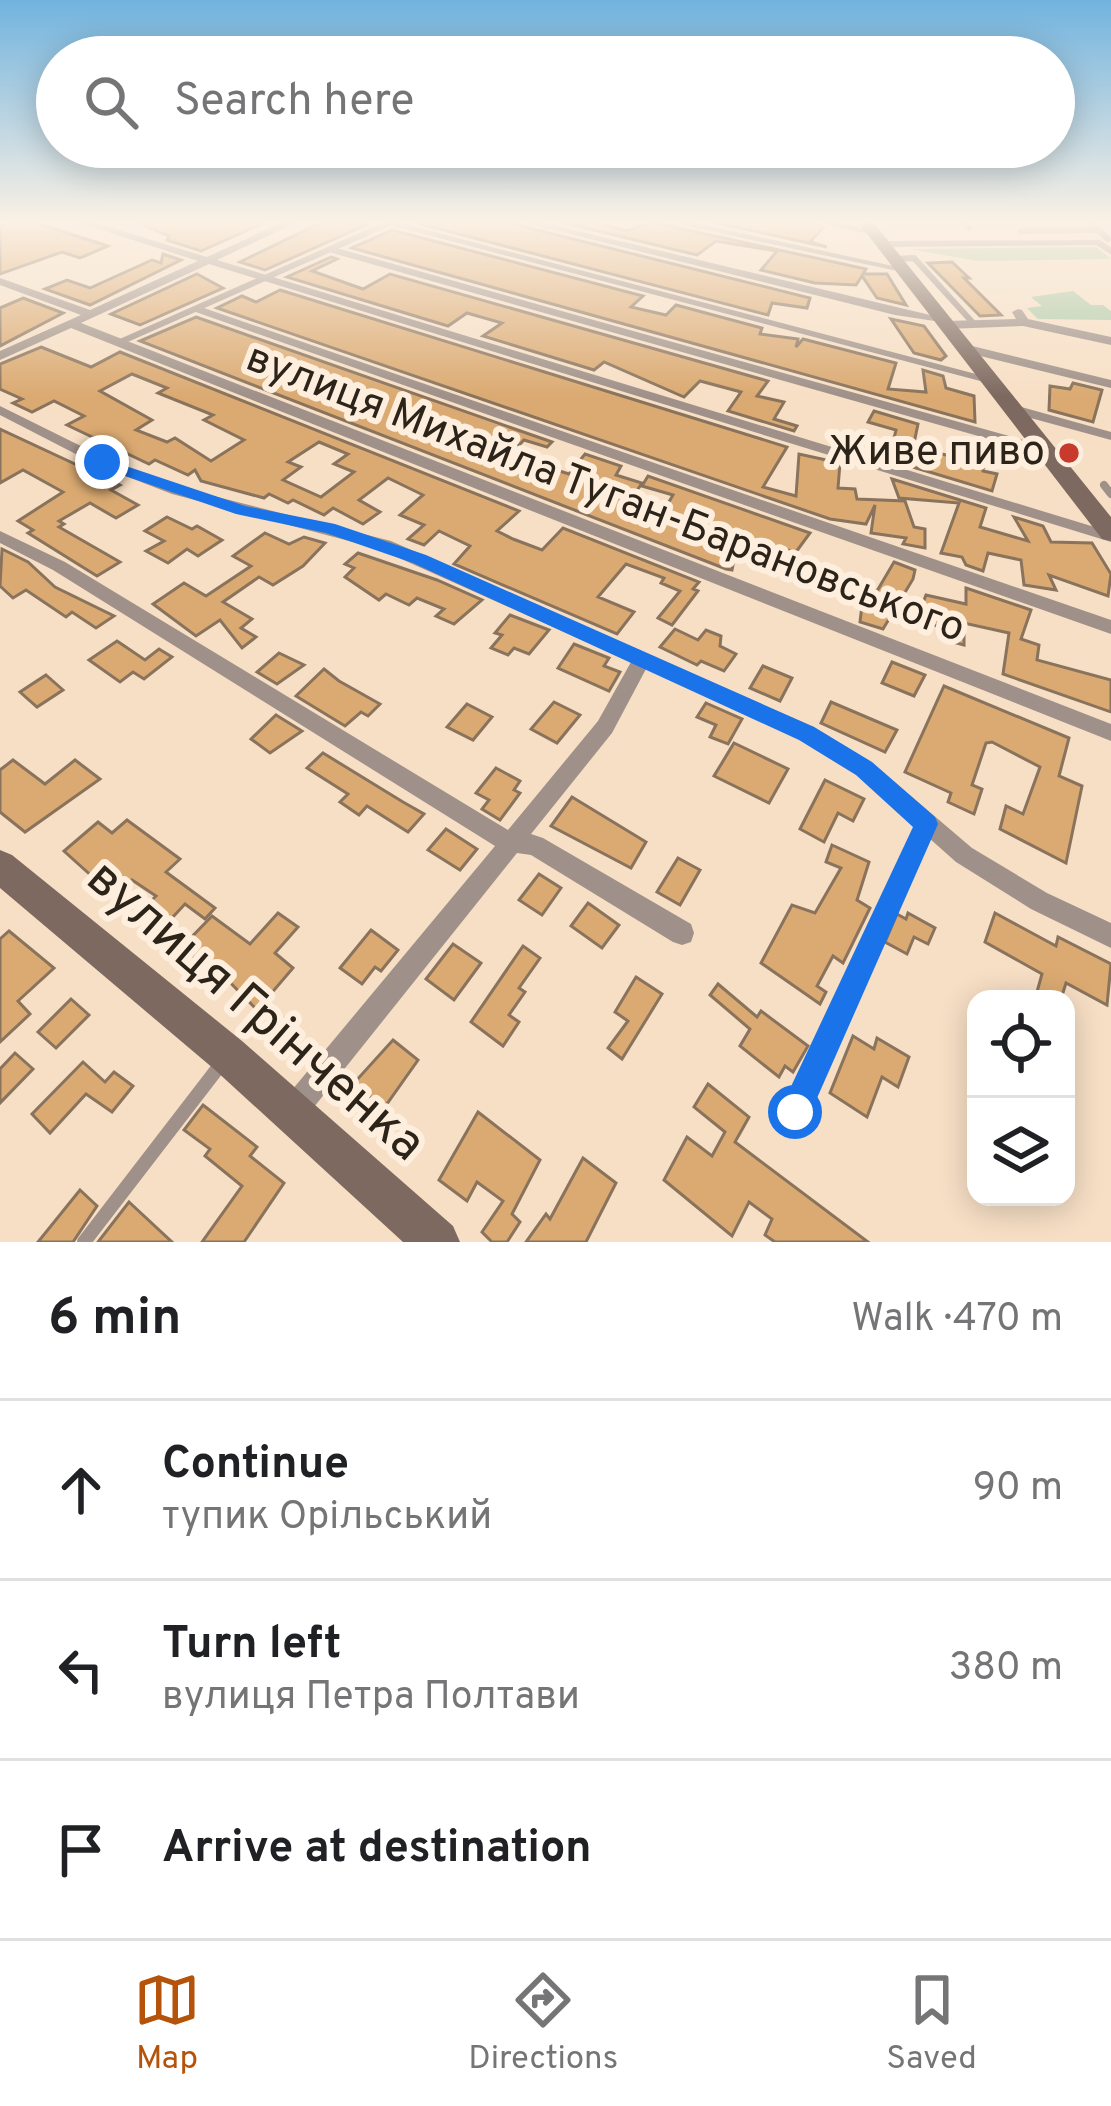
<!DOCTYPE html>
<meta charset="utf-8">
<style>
:root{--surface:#fff;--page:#f2f2f2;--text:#202124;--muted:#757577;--line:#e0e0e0;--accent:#b45309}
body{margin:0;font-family:Overpass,sans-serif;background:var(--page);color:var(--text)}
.controls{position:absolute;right:36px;bottom:36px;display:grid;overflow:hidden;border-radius:24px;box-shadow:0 6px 30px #0003}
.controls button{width:108px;height:108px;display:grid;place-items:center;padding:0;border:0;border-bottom:3px solid var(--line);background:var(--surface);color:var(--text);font:60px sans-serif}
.stop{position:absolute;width:36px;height:36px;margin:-27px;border:9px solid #1a73e8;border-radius:50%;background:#fff}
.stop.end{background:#1a73e8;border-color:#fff;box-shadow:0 3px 12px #0008}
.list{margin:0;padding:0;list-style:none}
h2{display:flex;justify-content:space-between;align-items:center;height:156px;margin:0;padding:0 48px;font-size:51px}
h2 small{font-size:39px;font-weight:400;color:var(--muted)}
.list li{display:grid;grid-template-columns:78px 1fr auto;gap:36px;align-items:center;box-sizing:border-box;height:180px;padding:0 48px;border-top:3px solid var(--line)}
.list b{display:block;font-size:45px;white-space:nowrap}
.list p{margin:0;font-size:39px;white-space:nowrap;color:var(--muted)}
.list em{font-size:39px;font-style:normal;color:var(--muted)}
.icon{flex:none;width:66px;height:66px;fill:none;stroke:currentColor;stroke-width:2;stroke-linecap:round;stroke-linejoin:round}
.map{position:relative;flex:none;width:1111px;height:1242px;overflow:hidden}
.search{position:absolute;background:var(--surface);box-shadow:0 6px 30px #0003;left:36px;right:36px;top:36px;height:132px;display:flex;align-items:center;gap:30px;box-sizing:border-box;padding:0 42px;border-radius:66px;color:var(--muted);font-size:45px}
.sheet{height:696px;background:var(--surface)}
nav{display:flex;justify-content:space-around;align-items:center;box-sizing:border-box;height:168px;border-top:3px solid var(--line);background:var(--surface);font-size:33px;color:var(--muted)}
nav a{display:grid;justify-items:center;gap:6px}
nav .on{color:var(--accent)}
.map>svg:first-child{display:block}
.green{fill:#acc9a7}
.building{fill:#dbaa72;stroke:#89735c;stroke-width:3;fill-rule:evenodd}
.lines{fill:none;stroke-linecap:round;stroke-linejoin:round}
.lane-far3{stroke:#9f9189;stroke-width:6}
.lane-far2{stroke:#9f9189;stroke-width:8}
.lane-far1{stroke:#9f9189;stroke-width:10}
.lane{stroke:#9f9189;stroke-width:14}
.street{fill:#9f9189;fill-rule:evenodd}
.secondary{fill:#7d695f;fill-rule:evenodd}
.route{fill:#1a73e8}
.poi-dot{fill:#c83b2c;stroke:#fdeede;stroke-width:4.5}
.labels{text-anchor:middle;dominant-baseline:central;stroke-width:12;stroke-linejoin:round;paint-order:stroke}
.poi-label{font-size:42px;fill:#2c2319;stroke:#fdeede;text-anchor:end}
.street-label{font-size:42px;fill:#2c2319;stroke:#fdeede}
.near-street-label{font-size:51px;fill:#2c2319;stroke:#fdeede}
</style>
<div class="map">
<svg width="1111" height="1242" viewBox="0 0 1111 1242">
<rect width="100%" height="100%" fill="#f7dfc5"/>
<g class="green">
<path d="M1096,247L1111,259L977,261L910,249Z"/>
<path d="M1073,291L1091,305H1103L1111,311V320L1038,319L1027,308L1042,306L1031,297Z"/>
</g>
<g class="building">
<path d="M11,222H33L108,246L80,258L62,252L0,274V226Z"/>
<path d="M136,222H266L201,251L167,240L169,236Z"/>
<path d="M322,222L368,224L265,270L240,262Z"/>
<path d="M513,222L521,226L810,298L807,308L772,303L768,315L417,223Z"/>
<path d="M561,222H594L627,231L651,222L866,269L863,274H887L906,305L877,298L862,276L856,285L815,283L761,270L777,251L716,241L697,255Z"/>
<path d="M713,222H811L823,228L810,242L827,247Z"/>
<path d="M392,230L643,296L631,307L666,315L676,305L762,328L760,334L798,339L796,347L803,339L896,363L888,389L926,392L923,370L943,376L946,388L974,396L975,422L352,248Z"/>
<path d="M163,254L181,260L90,305L45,289L67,280L90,288L152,260L161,263Z"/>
<path d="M331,257L337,259L312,271L363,289L390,274L768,381L757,396L784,402L774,419L797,426L794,431L728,411L741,392L700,381L684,397L604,362L594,370L483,336L502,323L467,313L448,326L287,277Z"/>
<path d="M952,262L969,278H964L1001,315L980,316L928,263Z"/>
<path d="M197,274L223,288L140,325L111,314Z"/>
<path d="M280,290L787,447L763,487L796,496L799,454L840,463L838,488L855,489L857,499L905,501L914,527L925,529V548L903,544L906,538L871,533L875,505L866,524L830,519L217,308L242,296L256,302Z"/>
<path d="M23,298L63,313L0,346V308Z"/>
<path d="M196,317L552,442L547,447L524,440L498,467L541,481L553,469L569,474L585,454L621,466L616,475L642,483L622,513L656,524L673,495L642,486L648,476L810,533L796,552L746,540L735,555L732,570L726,569L140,341Z"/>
<path d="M891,319L924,326L946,356L941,360L914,353Z"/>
<path d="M41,347L91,367L120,352L519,511L497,531L513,539L542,550L563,528L699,582L693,589L698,591L672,625L658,618L680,591L661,583L664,578L626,564L598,597L634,612L617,634L454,564L470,546L439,531L424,545L408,539L424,525L400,515L423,495L388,478L359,500L380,512L363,524L333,508L324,515L293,500L288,503L269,494L264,498L201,481L195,470L188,475L155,460L149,464L67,425L84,416L54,401L32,412L13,403L22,399L0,389V364ZM132,374L167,388L158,393L213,415L204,420L244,440L211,461L175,438L167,442L136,430L152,420L100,391ZM319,442L348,454L334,464L354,472L321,497L283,480L301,467L288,462Z"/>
<path d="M1073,383L1102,390L1093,422L1049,410L1050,386L1070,389Z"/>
<path d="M874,411L918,424L913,448L951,456L949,446L985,450L983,471L997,474L992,491L893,461L904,440L894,438L896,430L868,422Z"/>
<path d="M0,429L120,485L111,490L138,505L116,518L90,503L59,521L64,524L59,527L120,562L97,576L28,533L33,530L18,521L63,492L23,470L0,483Z"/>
<path d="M892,479L986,508L980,527L1028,541L1014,517L1043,526L1051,542L1092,543L1111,574L1108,596L1049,575L1056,590L1024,585L1021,560L988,553L983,571L966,565L962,557L941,553L959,503L899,498Z"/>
<path d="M167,517L192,529L197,526L222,540L198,556L187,549L168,563L146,551L164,541L145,531Z"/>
<path d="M265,533L289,544L304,537L325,543L303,566L273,585L259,577L223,602L252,619L241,628L256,637L242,648L220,620L196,636L153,604L184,583L206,596L251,566L233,556Z"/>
<path d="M2,549L28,562L55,587L114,616L96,628L72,612L66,617L26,590L13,598L0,586Z"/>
<path d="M358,553L437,580L482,600L454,624L436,616L444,609L417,598L409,605L386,594L379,600L345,577L354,568L345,564Z"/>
<path d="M894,562L915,570L913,579L883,629L860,622L864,588L877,591Z"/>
<path d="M966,588L1031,610L1021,639L1039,645L1037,660L1111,680V712L1003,674L1009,633L964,623V645L946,640V628L916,621L926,595L966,604Z"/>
<path d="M510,615L549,630L529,654L514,648L508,655L491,648L502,635L495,633Z"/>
<path d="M675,629L698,640L706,630L721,636L720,646L736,654L724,671L701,661L697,665L660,647Z"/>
<path d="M117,641L145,660L159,649L172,657L144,679L133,672L120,682L89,660Z"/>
<path d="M574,644L609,658L604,666L620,672L609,691L558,668Z"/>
<path d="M279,653L304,665L277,684L257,672Z"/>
<path d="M892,662L925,675L914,696L882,683Z"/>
<path d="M763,666L792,678L780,701L750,688Z"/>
<path d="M324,669L339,681L380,704L368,716L361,712L345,726L296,696Z"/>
<path d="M46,675L63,690L37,707L20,692Z"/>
<path d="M944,686L1069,738L1059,776L1082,786L1066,863L1000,829L1006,806L1023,814L1040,767L992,742L986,743L972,785L982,789L974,814L948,802L951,793L905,772Z"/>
<path d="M554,702L580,715L557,743L531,729Z"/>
<path d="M831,702L897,730L885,752L821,723Z"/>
<path d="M706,703L742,719L728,744L710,737L716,725L697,717Z"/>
<path d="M467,704L492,717L473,740L447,727Z"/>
<path d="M276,715L302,731L270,753L251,739Z"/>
<path d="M734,743L788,769L769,803L714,776Z"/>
<path d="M323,753L403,802L424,814L408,832L367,806L359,815L340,802L348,794L307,768Z"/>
<path d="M13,760L45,784L75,760L100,779L25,832L0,812V770Z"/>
<path d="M496,768L520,781L514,790L520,793L500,820L482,809L489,800L476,793Z"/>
<path d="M825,780L864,799L853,821L838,813L824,842L800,829Z"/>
<path d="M572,797L646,842L631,868L551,826Z"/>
<path d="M127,820L180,859L166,872L215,908L205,919L185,904L157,934L135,917L156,896L132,880L115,897L64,851L98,822L112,833Z"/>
<path d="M446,829L477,849L460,870L428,850Z"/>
<path d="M832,845L869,862L857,900L870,908L843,963L833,956L817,986L826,992L820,1004L761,963L792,905L815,913L841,868L826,862Z"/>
<path d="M678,858L700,870L680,905L657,892Z"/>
<path d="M539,874L561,888L542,915L519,900Z"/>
<path d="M588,903L619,925L602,948L571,926Z"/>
<path d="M278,913L298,927L275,953L293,968L257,1010L206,958L201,963L182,947L212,916L250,944Z"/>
<path d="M908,913L935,928L928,944L914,937L907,954L885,942L897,914L906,919Z"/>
<path d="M995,913L1056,946L1058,937L1111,964L1107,1005L1066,983L1061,999H1035L1042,974L985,942Z"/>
<path d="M371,930L398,950L381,971L375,967L362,984L340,968Z"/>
<path d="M9,931L54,968L18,1001L30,1014L0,1042V939Z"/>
<path d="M453,944L481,963L454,1000L426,979Z"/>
<path d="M523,946L540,958L519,988L525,992L509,1015L519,1022L503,1046L471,1022Z"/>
<path d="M636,977L662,994L622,1059L608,1048L628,1021L615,1012Z"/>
<path d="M718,984L757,1017L761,1011L808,1046L793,1072L785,1066L779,1077L740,1046L750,1029L710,995Z"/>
<path d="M71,999L89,1015L56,1048L38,1032Z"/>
<path d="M853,1036L874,1049L877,1038L909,1057L898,1087L882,1077L867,1117L830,1093Z"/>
<path d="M393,1040L418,1060L384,1108L354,1083Z"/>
<path d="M15,1053L33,1069L0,1103V1069Z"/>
<path d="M83,1062L105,1082L114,1072L133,1086L112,1112L86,1094L50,1133L32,1114Z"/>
<path d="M708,1084L749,1117L735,1142L868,1242H775L765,1235L772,1219L749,1202L732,1236L664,1180L687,1137L712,1156L725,1132L694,1107Z"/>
<path d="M203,1105L257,1147L250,1156L284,1183L244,1242H202L242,1186L205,1156L210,1149L184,1130Z"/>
<path d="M478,1112L540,1160L512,1214L520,1222L507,1242H492L482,1232L503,1201L477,1182L467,1201L439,1180Z"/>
<path d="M583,1158L616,1183L586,1242H526L546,1214L550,1219Z"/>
<path d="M80,1190L97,1206L73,1242H38Z"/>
<path d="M129,1202L172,1242H98Z"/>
</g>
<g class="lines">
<g class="lane-far3">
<path d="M964,222L969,228"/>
<path d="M1090,222L1108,239"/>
<path d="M1021,231L1098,230"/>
<path d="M1099,243L1111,251"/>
<path d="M894,259L914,258L974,324"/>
<path d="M118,343L389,223"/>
</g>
<path class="lane-far2" d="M1104,485L1111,494"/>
<path class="lane-far1" d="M875,935L926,824"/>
<g class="lane">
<path d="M795,1112L877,932"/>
<path d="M84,1242L221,1064"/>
</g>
<g class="street">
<path d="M77,222H93L207,257L283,222H297L217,260L1111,532V542L209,264L81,323L1111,724V741L71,328L0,360V351L81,315L0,285V278L90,310L198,261Z"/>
<path d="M379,222H397L995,379L984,382Z"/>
<path d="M522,222H540L947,319L941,322L895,315Z"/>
<path d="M669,222H690L907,269L902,272Z"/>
<path d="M816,222H838L878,232L873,235Z"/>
<path d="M1099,240L1104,243L1103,245L882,247L877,244L882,241Z"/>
<path d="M333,247L1052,448L1054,451L1052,454H1042L329,252V248Z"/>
<path d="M193,307H201L1111,620V634L193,311Z"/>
<path d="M1018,309L1022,310L1028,319L1111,337V345L1023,326L947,329L941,325L947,321L1016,319L1012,312Z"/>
<path d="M964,344L1111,380V388L960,351L958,348Z"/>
<path d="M1014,405L1111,432V440L1009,412V406Z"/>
<path d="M0,406L107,459L182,488L391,541L814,727L871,762L972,848L1047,893L1111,923V948L1031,909L956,862L857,774L800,739L646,669L612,733L531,834L543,838L691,924L694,933L691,942L682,945L673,942L531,855L517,853L302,1122L292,1126L282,1122L278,1112L282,1102L495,846L53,570L0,543V531L65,562L508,830L598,721L631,662L379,549L172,494L97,465L0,415Z"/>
</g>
<g class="secondary">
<path d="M858,222H873L1111,517V541L1102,539Z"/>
<path d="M0,850L12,855L242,1041L453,1226L460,1242H403L214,1069L0,888Z"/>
</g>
</g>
<linearGradient id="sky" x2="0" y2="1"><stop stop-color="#71b3de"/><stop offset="0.56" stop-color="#fbf1e5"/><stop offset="1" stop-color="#fbf1e5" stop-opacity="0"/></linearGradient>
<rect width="1111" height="396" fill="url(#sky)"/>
<path class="route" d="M102,458L245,506L335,524L426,555L814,727L872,762L935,817L938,824L806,1123L795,1127L784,1123L779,1112L913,827L856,775L799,740L413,563L326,533L236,514L96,466L94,462Z"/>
<circle class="poi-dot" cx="1069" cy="453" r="12"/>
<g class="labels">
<g class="poi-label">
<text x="1045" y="453">Живе пиво</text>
</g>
<g class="street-label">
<text transform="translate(605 495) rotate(21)">вулиця Михайла Туган-Барановського</text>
</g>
<g class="near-street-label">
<text transform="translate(254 1013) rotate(41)">вулиця Грінченка</text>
</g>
</g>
</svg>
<div class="controls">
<button><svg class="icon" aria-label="locate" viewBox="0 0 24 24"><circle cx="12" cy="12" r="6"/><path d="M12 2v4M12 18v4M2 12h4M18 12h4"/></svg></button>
<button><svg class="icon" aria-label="layers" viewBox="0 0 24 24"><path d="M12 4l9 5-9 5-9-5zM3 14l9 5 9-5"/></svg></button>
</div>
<div class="stop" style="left:795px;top:1112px"></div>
<div class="stop end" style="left:102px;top:462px"></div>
<div class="search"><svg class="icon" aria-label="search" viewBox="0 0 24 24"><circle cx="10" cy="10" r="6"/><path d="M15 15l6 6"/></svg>Search here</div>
</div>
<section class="sheet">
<h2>6 min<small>Walk · 470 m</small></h2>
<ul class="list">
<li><svg class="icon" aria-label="ahead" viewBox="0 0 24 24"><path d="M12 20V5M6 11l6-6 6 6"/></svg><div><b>Continue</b><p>тупик Орільський</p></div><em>90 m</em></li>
<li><svg class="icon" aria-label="left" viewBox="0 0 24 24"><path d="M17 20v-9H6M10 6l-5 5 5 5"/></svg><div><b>Turn left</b><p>вулиця Петра Полтави</p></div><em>380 m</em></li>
<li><svg class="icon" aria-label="arrive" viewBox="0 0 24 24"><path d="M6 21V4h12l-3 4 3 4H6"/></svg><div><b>Arrive at destination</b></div></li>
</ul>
</section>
<nav>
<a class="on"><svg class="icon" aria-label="map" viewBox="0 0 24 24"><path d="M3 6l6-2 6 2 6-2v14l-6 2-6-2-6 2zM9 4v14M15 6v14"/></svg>Map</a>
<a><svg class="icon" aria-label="directions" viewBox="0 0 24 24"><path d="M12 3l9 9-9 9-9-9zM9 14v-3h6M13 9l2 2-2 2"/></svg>Directions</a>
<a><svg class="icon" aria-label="saved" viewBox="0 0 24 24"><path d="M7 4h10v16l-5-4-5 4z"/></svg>Saved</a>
</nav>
